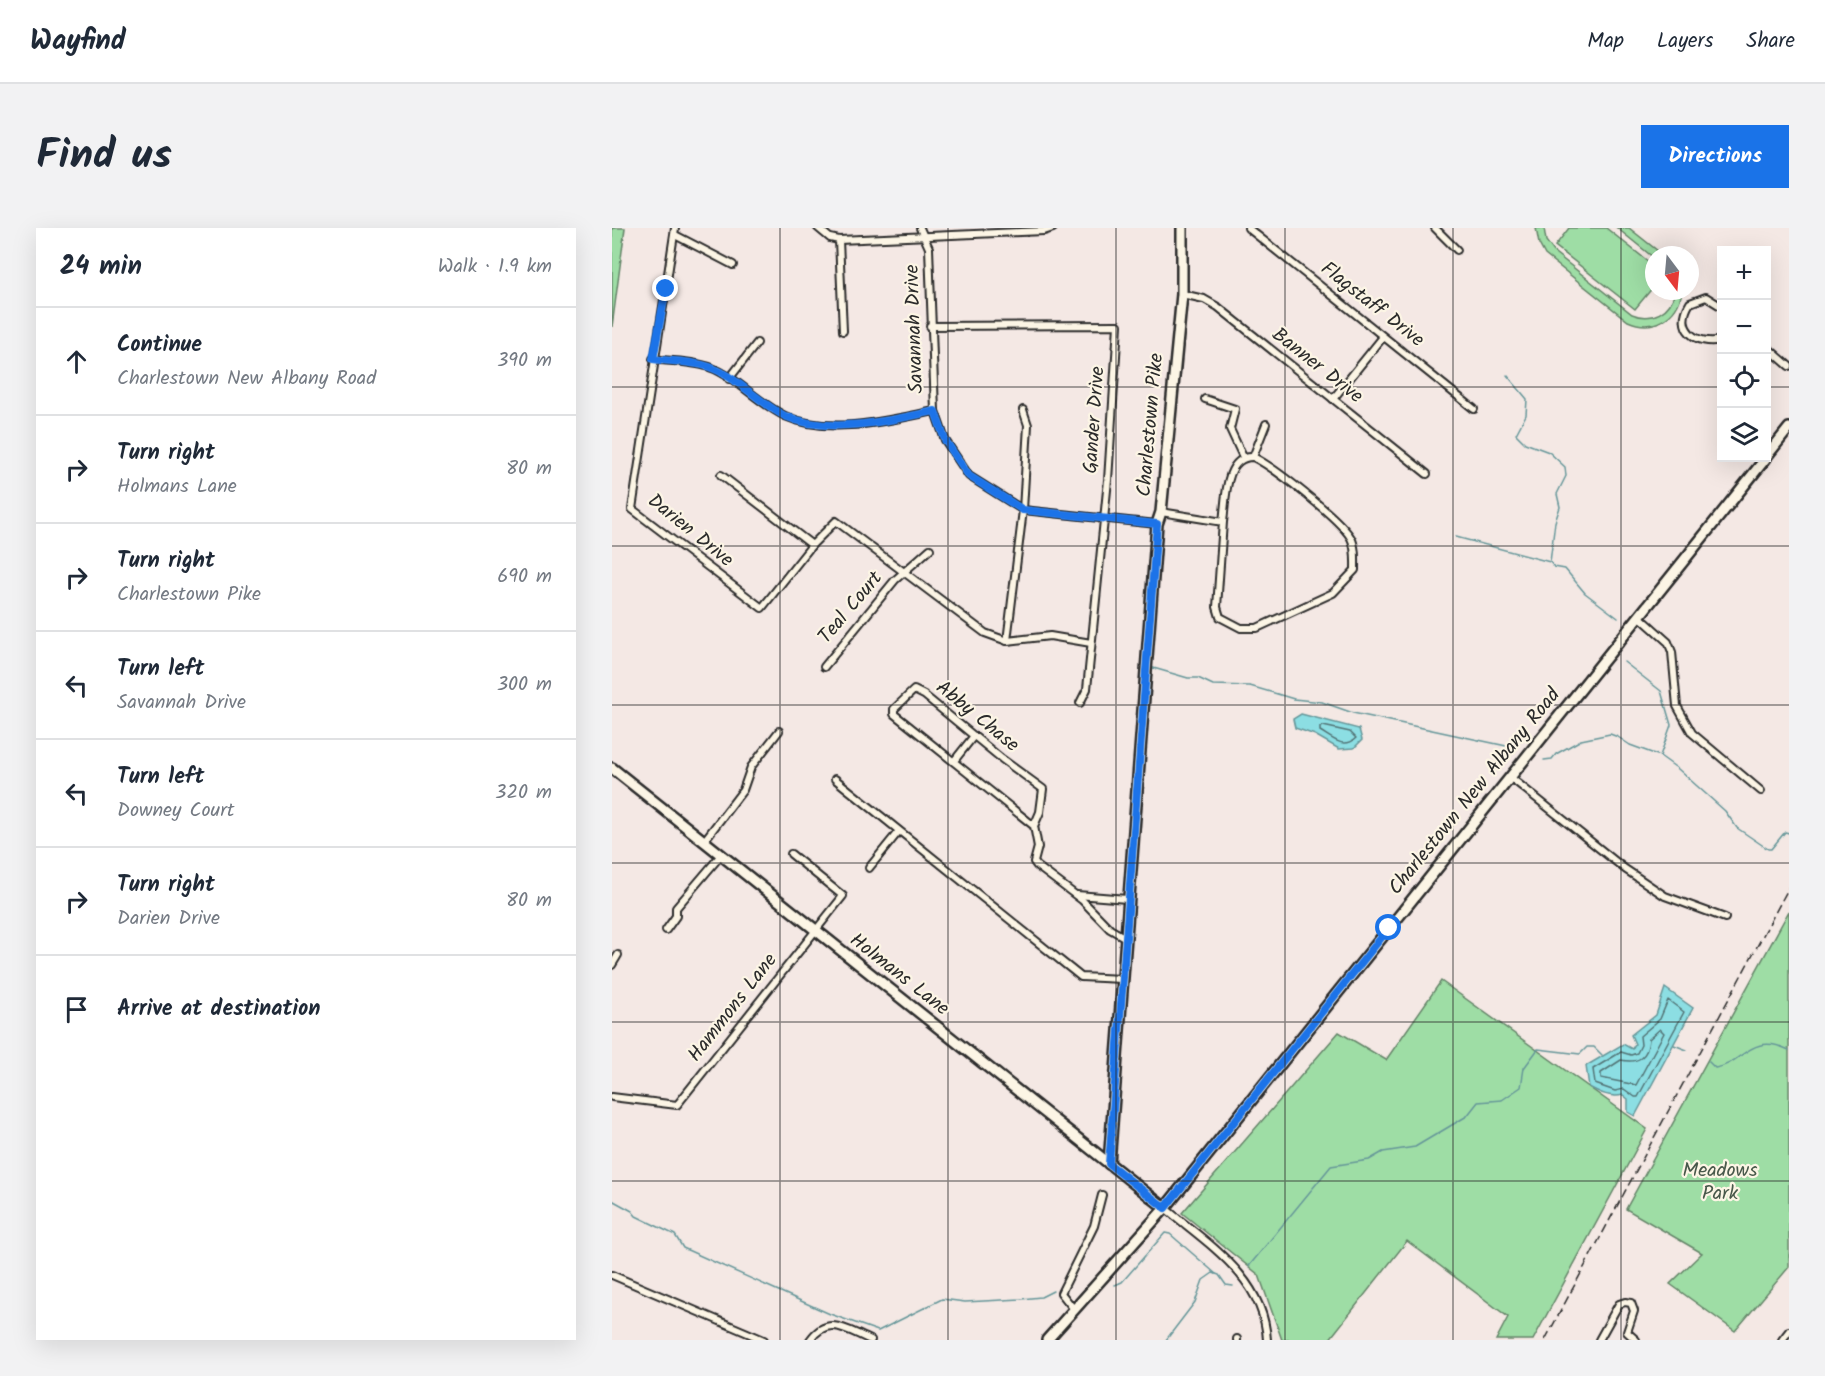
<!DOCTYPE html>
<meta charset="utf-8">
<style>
:root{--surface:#fff;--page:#f2f2f3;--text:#1f2937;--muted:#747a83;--line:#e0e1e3;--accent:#1a73e8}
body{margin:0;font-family:Kalam,sans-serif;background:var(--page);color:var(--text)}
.controls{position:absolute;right:18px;top:18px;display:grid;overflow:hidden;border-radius:0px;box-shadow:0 6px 24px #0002}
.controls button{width:54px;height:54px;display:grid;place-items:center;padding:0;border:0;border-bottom:2px solid var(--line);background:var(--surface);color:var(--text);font:30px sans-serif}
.compass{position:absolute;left:1033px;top:18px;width:54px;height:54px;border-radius:50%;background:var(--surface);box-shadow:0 6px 24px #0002;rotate:164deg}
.stop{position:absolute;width:18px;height:18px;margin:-14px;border:4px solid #1a73e8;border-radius:50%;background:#fff}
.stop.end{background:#1a73e8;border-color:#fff;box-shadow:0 2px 6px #0008}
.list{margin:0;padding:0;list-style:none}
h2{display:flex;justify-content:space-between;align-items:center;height:78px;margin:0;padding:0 24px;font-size:26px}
h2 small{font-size:20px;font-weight:400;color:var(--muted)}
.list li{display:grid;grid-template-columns:39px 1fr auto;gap:18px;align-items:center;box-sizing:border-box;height:108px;padding:0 24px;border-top:2px solid var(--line)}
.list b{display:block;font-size:22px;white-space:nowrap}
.list p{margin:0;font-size:20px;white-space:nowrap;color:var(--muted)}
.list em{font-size:20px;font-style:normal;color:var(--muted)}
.icon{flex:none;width:33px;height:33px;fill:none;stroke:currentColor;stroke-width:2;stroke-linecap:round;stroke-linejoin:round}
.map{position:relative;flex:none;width:1177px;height:1112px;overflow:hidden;border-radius:0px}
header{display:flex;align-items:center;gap:36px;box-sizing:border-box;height:84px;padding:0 30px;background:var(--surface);border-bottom:2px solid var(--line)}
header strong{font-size:28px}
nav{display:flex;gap:33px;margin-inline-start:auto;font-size:21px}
.intro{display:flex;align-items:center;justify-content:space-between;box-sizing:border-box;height:144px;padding:0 36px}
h1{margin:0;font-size:42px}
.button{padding:15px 27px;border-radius:0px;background:var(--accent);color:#fff;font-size:21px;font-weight:700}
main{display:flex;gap:36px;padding:0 36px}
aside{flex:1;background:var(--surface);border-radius:0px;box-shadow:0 6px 24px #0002}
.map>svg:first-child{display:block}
.green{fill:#9edda5;stroke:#648468;stroke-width:1.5}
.water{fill:#8cdee3;stroke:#659699;stroke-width:1.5}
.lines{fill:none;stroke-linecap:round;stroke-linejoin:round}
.shore{stroke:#527375;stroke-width:1.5}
.stream{stroke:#659699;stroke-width:1.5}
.street-casing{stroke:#2b2b2b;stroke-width:10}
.secondary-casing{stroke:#2b2b2b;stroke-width:14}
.street{stroke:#fcf5e5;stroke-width:6}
.secondary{stroke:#fcf5e5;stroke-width:9}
.rail{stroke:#2b2b2b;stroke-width:1.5;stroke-dasharray:9 4.5;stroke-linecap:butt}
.route{stroke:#1a73e8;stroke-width:8}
.grid{fill:none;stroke:#2b2b2b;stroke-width:1.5;stroke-opacity:0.55}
.labels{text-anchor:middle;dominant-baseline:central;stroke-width:4.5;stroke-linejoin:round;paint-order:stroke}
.street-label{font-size:20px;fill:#2b2b2b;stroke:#fcf5e5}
.park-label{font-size:20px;fill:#48584a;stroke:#fcf5e5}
</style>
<header>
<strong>Wayfind</strong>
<nav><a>Map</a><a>Layers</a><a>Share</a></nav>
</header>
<div class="intro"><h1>Find us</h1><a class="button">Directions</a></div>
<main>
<aside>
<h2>24 min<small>Walk · 1.9 km</small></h2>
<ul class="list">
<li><svg class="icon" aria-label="ahead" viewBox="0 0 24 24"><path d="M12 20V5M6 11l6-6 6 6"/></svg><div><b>Continue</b><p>Charlestown New Albany Road</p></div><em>390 m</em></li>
<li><svg class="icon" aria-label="right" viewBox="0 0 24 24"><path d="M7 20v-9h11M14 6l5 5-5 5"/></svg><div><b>Turn right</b><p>Holmans Lane</p></div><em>80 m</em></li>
<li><svg class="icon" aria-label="right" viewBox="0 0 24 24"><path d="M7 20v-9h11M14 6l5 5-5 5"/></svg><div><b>Turn right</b><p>Charlestown Pike</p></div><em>690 m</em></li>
<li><svg class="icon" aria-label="left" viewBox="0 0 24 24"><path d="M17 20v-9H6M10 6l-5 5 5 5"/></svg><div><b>Turn left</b><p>Savannah Drive</p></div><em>300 m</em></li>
<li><svg class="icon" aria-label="left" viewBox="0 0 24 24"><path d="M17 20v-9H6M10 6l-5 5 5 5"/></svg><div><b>Turn left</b><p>Downey Court</p></div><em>320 m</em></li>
<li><svg class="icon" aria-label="right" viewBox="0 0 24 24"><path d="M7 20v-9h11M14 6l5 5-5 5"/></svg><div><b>Turn right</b><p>Darien Drive</p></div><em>80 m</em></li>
<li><svg class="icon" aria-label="arrive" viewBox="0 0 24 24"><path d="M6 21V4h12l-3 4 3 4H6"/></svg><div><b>Arrive at destination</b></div></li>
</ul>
</aside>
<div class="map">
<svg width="1177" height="1112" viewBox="0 0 1177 1112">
<rect width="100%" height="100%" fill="#f4e8e4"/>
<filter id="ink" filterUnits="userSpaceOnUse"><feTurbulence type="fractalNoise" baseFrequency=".0167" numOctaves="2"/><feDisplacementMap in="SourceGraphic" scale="12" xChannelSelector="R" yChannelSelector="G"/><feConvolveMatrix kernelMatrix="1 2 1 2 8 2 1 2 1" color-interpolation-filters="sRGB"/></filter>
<g filter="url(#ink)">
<g class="green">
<path d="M0,0H13L0,99Z"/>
<path d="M924,0H932L934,13L943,25L1020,86C1040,94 1059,84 1063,63H1070C1066,90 1041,104 1016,93L933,27L927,16Z"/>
<path d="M957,0H994L1042,38V58L1023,81L943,18Z"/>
<path d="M1005,0H1017L1051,27H1042V30Z"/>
<path d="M1177,683V1039L1123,1103L1058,1056L1090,1025L1014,981Z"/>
<path d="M829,753L1035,901L921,1112H884L896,1089L795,1013L717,1112H670L647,1047L570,985L727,804L774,832Z"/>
</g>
<g class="water">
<path d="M689,486L747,501L750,512L742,520L727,521L703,507L683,500L681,491Z"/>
<path d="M1053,760L1081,780L1023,888L1016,884V871L1011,867C999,870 988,865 977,859L974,838L1011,816L1020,821L1023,816L1019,807L1044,787Z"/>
</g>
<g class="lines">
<g class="shore">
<path d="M711,498L738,504L744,510C732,522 720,510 708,503V499Z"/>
<path d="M1056,772L1072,784L1026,869H1023L1012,861L1003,863L983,856L981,841L1009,824L1019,827L1025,825L1029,817L1028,808L1048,791Z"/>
<path d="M1048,801L1052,805L1024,857L989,850V845L1009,832C1026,836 1036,829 1037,811Z"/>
</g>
<g class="stream">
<path d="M895,147L915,171L914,187L904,206L913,215L937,224L953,239L954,248L945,266L948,279L943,294L938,334"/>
<path d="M844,309L938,334L942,339L953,341L973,365L1006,390"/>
<path d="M1012,434L1049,463L1059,497L1048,528"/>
<path d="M538,439L576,450H586L601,457L638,458L682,471L710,474L741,485L899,519"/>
<path d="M932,532L940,531L944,526L969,512L998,506L1006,509L1018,517L1048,528L1066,541L1113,583L1125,600L1156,621H1159L1173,604L1177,605"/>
<path d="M1062,817L1075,822"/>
<path d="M1096,833L1103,840C1130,837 1138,803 1177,822"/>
<path d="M0,972L20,983L24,988L63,1007L71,1020L218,1086L266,1103L330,1071L353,1074L409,1071L429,1069L441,1063"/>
<path d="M637,1038L719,938L757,932L771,924L803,919L855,888L866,874L890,872L909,859L912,840L926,821L968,826L975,819H982L990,827"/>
<path d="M503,1057L510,1054L553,1005L558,1006L604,1046"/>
<path d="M554,1112L583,1074L591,1052L601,1045L607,1047L614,1057L621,1058"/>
</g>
<defs>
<g id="street">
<path d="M63,0L20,281L150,380L200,317L224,293L373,405L395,413L438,408L479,415"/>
<path d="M206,0L218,10L227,12L432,3L441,0"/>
<path d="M308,0L317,20L323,183L333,212L357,248L411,282L545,296"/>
<path d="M636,0L862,181"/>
<path d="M823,0L845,22"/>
<path d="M63,7L121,37"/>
<path d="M227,12L231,103"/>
<path d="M570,66L592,71L606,79L815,246"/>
<path d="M1110,79L1094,69L1078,75C1062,101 1084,118 1110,112"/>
<path d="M318,98L506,97L496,252L475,461L468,475"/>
<path d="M1154,118L1177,138"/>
<path d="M41,131C61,134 82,133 100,140C121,147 149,177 173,188C218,208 277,192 323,183"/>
<path d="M117,151L145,115"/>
<path d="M593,171L623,181L618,201L631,229"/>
<path d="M721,171L771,109"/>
<path d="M641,229L654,196"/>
<path d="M109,247L200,317"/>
<path d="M549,284L611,294L605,379L608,389L629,400H645L721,365L743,342C743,332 744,319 739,310C728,291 662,239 641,229C612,228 614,273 611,294"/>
<path d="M1027,388L1056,414L1060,424L1065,478L1080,505L1149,563"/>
<path d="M395,413L411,282L416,197L411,182"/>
<path d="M212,439L283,352L318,321"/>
<path d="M342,533L361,509"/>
<path d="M898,549L1013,641L1053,668L1113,690"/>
<path d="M223,551L469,749L510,751"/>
<path d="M422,598L428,584L431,561L390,531L312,467L302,462L282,481V486L422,598L426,619L422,634L425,638L470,672L498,701L512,709"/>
<path d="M92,613L131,562L139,539L167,503"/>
<path d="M257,640L287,603"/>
<path d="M465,667L515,671"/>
<path d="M54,702L64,688V680L109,627"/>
<path d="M0,737L6,727"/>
<path d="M0,869L65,877L231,668L179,626"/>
<path d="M553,980C596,1016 652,1050 655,1112"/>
<path d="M0,1047L152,1112"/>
<path d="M461,1080L449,1065L482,998L490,967"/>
<path d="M198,1112C216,1086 235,1102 259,1112"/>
<path d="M625,1112V1111"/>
<path d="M987,1112L1007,1076L1013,1074L1019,1075L1022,1083L1015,1104L1024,1112"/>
<path d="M1170,1112L1177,1103"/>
</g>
<g id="secondary">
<path d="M1154,229L1177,200"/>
<path d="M0,540L553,980"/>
<path d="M497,936L545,296L549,284L570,66V0"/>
<path d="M435,1112L553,980L1154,230"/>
</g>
</defs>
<use href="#street" class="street-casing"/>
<use href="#secondary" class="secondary-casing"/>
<use href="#street" class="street"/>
<use href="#secondary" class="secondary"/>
<path class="rail" d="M933,1112L1177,659"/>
</g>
</g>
<g class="lines" filter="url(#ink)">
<path class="route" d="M54,61L41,131C61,134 82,133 100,140C121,147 149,176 173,188C217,207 277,193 323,183L333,212L357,248L411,282L545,296L497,936L553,980L777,700"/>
</g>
<path class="grid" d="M168,0V1112M336,0V1112M504,0V1112M673,0V1112M841,0V1112M1009,0V1112M0,159H1110M1154,159H1177M0,318H1177M0,477H1177M0,635H1177M0,794H1177M0,953H1177"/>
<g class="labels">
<g class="street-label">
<text transform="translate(760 77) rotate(38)">Flagstaff Drive</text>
<text transform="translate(303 101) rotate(-92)">Savannah Drive</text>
<text transform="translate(705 138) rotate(38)">Banner Drive</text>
<text transform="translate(483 192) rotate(-86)">Gander Drive</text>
<text transform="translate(539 197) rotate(-85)">Charlestown Pike</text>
<text transform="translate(78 303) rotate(39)">Darien Drive</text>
<text transform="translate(239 380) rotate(-50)">Teal Court</text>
<text transform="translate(365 489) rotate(39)">Abby Chase</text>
<text transform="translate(863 564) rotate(-51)">Charlestown New Albany Road</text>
<text transform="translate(287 747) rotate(38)">Holmans Lane</text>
<text transform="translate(121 780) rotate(-52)">Hammons Lane</text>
</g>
<g class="park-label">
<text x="1108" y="943">Meadows<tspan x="1108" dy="23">Park</tspan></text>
</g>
</g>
</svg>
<div class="controls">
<button>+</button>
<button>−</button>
<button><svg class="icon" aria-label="locate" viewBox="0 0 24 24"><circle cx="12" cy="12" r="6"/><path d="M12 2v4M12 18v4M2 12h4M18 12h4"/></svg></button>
<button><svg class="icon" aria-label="layers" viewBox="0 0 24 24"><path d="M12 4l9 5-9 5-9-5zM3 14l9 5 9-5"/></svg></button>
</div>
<svg class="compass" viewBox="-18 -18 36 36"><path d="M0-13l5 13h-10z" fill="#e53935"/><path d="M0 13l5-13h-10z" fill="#747a83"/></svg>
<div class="stop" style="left:777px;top:700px"></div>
<div class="stop end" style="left:54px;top:61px"></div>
</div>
</main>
